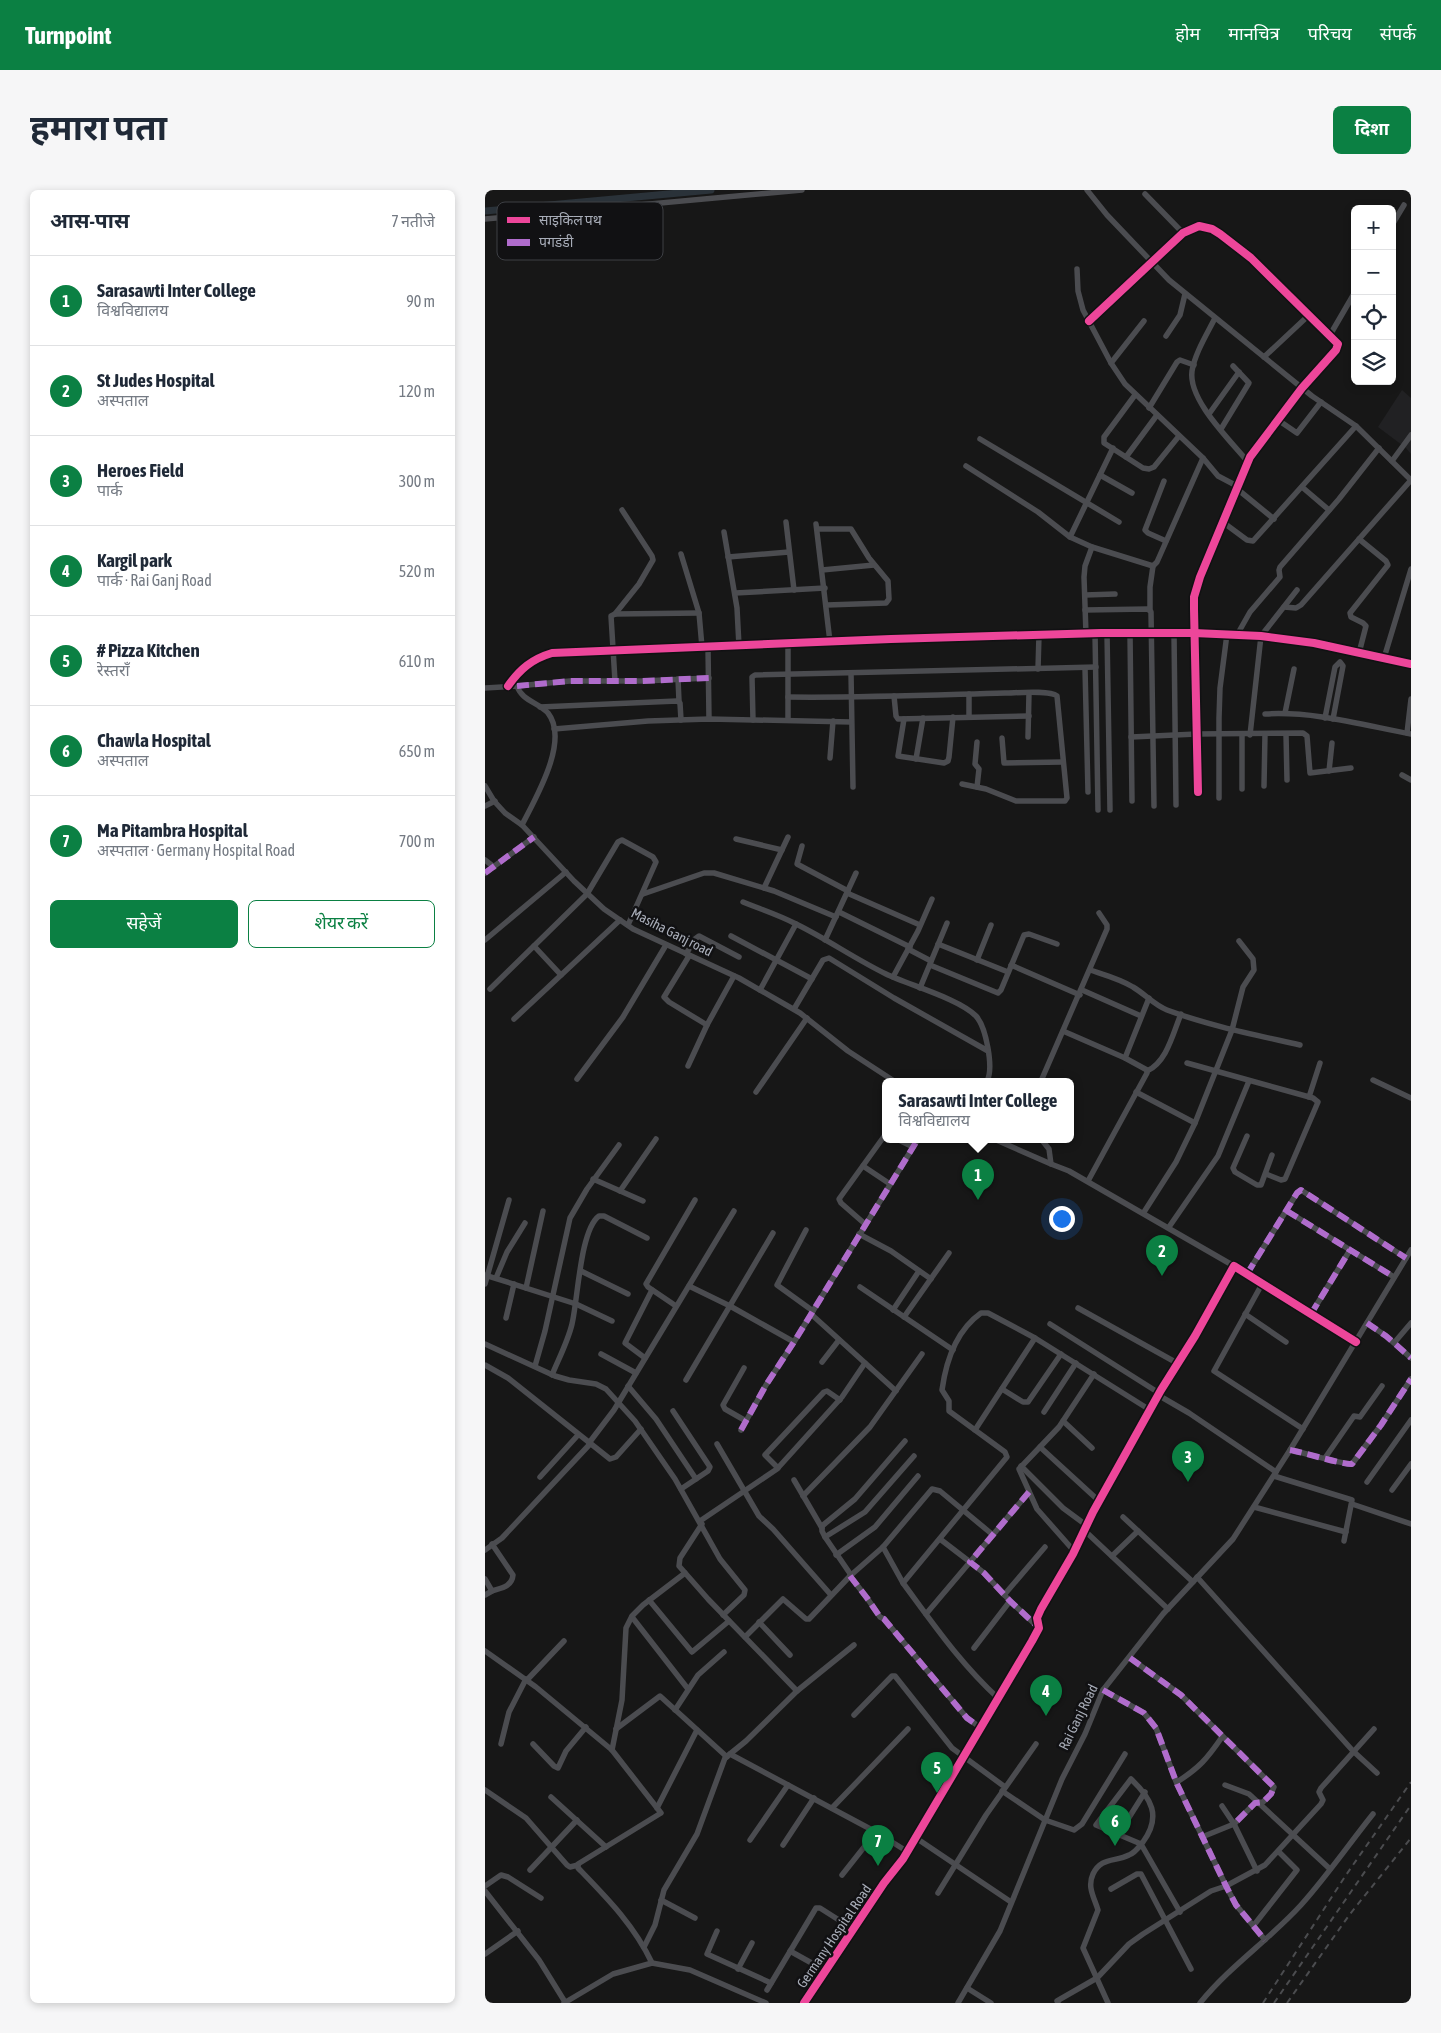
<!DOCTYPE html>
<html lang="hi">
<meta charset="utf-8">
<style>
:root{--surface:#fff;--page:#f6f6f7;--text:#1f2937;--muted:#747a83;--line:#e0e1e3;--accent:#0b8043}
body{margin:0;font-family:"Asap Condensed","Noto Sans Devanagari",sans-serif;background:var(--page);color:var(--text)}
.controls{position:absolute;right:15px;top:15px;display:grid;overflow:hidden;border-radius:8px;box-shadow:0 2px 8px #0003}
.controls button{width:45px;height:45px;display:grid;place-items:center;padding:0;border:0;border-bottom:1px solid var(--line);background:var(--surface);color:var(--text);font:25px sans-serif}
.you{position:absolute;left:576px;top:1028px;width:18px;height:18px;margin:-12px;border:4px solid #fff;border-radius:50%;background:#1a73e8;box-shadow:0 0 0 8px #1a73e833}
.badge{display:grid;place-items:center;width:32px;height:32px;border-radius:50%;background:var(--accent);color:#fff;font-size:16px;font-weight:700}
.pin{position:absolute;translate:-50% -41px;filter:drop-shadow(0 1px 2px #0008)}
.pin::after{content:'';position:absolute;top:26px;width:18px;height:15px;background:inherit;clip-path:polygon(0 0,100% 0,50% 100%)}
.popup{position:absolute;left:397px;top:888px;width:192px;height:65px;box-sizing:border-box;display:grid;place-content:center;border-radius:8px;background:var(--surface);filter:drop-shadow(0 1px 4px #0005);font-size:16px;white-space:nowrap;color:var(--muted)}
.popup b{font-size:19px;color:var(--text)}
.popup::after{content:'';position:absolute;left:50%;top:100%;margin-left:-10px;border:10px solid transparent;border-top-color:var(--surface)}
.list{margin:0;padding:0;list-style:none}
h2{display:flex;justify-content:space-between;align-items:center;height:65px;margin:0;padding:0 20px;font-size:21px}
h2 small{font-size:16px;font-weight:400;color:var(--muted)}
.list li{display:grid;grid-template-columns:32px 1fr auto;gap:15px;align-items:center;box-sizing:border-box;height:90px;padding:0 20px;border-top:1px solid var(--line)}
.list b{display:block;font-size:19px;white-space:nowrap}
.list p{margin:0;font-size:16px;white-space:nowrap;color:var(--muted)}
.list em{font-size:16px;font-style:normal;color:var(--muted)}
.actions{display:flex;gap:10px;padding:15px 20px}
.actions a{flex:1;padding:11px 0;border:1px solid var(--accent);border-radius:8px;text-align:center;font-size:18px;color:var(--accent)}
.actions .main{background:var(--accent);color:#fff}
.icon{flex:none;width:28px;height:28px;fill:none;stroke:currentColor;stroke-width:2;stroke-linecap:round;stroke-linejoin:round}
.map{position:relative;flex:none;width:926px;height:1813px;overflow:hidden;border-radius:8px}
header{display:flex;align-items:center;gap:30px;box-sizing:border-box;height:70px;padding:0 25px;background:var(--accent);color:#fff}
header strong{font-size:24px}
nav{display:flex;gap:28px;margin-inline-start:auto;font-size:18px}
.intro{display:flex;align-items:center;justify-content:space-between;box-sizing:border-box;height:120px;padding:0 30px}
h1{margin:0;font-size:35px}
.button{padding:12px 22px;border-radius:8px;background:var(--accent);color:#fff;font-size:18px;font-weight:700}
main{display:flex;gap:30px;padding:0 30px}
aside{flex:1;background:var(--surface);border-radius:8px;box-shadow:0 2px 8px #0003}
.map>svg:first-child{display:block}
.built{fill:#212123}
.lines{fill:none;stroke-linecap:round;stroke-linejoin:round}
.canal{stroke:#2a3239;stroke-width:7}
.minor{stroke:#4b4c50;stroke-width:5.5}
.rail{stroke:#4b4c4f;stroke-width:2;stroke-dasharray:6 5;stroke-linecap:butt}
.quiet{stroke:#b06ccc;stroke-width:6;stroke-dasharray:12 6;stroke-linecap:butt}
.cycleway-casing{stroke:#111113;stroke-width:11}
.cycleway{stroke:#ed469a;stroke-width:8}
.labels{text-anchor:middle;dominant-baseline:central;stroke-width:5;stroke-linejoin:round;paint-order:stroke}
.street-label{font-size:14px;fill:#a8adb8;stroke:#111113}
.key{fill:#111113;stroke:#3e4045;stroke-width:1}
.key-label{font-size:14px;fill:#a8adb8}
</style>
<header>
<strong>Turnpoint</strong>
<nav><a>होम</a><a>मानचित्र</a><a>परिचय</a><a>संपर्क</a></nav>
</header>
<div class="intro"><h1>हमारा पता</h1><a class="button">दिशा</a></div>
<main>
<aside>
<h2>आस-पास<small>7 नतीजे</small></h2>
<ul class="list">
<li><span class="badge">1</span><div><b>Sarasawti Inter College</b><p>विश्वविद्यालय</p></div><em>90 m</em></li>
<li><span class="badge">2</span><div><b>St Judes Hospital</b><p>अस्पताल</p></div><em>120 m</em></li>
<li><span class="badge">3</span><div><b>Heroes Field</b><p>पार्क</p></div><em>300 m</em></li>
<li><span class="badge">4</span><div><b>Kargil park</b><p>पार्क · Rai Ganj Road</p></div><em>520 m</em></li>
<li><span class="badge">5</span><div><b># Pizza Kitchen</b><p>रेस्तराँ</p></div><em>610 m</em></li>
<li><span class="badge">6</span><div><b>Chawla Hospital</b><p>अस्पताल</p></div><em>650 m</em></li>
<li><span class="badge">7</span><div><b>Ma Pitambra Hospital</b><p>अस्पताल · Germany Hospital Road</p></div><em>700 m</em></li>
</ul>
<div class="actions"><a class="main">सहेजें</a><a>शेयर करें</a></div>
</aside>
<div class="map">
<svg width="926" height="1813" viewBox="0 0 926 1813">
<rect width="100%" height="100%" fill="#171717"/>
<path class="built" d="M917,200L926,208V264L921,258L893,237Z"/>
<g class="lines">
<path class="canal" d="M0,21L226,0"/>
<g class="minor">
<path d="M602,0L622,25L684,90L827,206L871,236L926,290"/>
<path d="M660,4L698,43"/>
<path d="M0,29L317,0"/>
<path d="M907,35L919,15"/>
<path d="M592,79L593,101L598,120L626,173L640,194L718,268L733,286L752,296"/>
<path d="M730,128C722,144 710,163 707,181C703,210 745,250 763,272"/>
<path d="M604,131L698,43L714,36L727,39L735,44L766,68L853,154L851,160L817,198L765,267L715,387L709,407V419L713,602"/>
<path d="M845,145L870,102"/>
<path d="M681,146L695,125L700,104"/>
<path d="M779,167L824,125"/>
<path d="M626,173L659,131"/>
<path d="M650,205L619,247V253L658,278L664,279L669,277L694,246"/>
<path d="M664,218L692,172L695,170L709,175"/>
<path d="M724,224L754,182"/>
<path d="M793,230L812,243L836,212"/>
<path d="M736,239L764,193L748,176"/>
<path d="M495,249L634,332"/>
<path d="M641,267L672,225"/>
<path d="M907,271L926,245"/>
<path d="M481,276L553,322L585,347L607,357L668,376L672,372L718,268"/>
<path d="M615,285L647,303"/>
<path d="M679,291L660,340L663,343L681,351"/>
<path d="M817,297L844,320"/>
<path d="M751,298L789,329"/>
<path d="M301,332L309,400"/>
<path d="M739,333L762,350L768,351L871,236"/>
<path d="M331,334L345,452"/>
<path d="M332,339H366L384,368L403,391L404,409L401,413L342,415"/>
<path d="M239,342L252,418L254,456"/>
<path d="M585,347L628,258"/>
<path d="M874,349L901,371L903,375L865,423L866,427L878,433L881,436L874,463"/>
<path d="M196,364L214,423L217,457"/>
<path d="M243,367L304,362"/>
<path d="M337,380L389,375"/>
<path d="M250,403L340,398"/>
<path d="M600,405L630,404"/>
<path d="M799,417L811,418L816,415L926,290"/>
<path d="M600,420L663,419L666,422L669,616"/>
<path d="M665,420V397L668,376"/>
<path d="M130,424L154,394L168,370L167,366L137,320"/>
<path d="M610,443L613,620"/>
<path d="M622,443L625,620"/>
<path d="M645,443L647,611"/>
<path d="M689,443L691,615"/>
<path d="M601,444L599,387L600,376L607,357"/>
<path d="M752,445L765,422L795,387L794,380L795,377L854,309L894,258"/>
<path d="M303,454V530"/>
<path d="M223,457L224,529"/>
<path d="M899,468L926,379"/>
<path d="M600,478L603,602"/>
<path d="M553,479L554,445"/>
<path d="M366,483L368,597"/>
<path d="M193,489L194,511"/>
<path d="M130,491L126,426L130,424L214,423"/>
<path d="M23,496C35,479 47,469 67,463L406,449L616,443H709L776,446L829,453L926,474"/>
<path d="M32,496L85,491H157L224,488"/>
<path d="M0,498L32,496C37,511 53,512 63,523C85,551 50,609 37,635"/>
<path d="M409,506L411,526L413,529L544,526"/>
<path d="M303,507C375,508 447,505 520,503C531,503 564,500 572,506L582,608L580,611H531L501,599L477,594"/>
<path d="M55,517L192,511L195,513L196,530"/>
<path d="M800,523L809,479"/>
<path d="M780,524C829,521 878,535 926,544"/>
<path d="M484,527V504"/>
<path d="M840,528L850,477L855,472L858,476L848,529"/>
<path d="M419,529L413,566L459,573L463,571L464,567L468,527"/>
<path d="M268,530L267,487L270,485L611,477"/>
<path d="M69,539L163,531L224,529L366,532"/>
<path d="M922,543L926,509"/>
<path d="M801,544L802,590"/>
<path d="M757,545V599"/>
<path d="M765,545L776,446L812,400"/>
<path d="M543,547L544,503"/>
<path d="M646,547L712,544L818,543L822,546L825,583L866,578"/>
<path d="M517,548L519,573L578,572"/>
<path d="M492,552L490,574L494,579L492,597"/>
<path d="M345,568L348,531"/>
<path d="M431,569L438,528"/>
<path d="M844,581L847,553"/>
<path d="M917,585L926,590"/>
<path d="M0,596L9,611L20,623L37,635L89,691L119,719L148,739L254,788L315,823L363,861L409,891"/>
<path d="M779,596L780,544"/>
<path d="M734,608V528L735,498L742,444"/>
<path d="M0,616L10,611"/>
<path d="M251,649L297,660"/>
<path d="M317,656L312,674L363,701"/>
<path d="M0,670L9,677"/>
<path d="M0,683L49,647"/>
<path d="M279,698L303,647"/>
<path d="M362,703L435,735"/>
<path d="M158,704L219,683H229L289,701L351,727"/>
<path d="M258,712C275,719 294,725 311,734C342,749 370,769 401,784C424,795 475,809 491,826C501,837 509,878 502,891"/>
<path d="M354,722L425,757"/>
<path d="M246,746L327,789"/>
<path d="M0,750L81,682"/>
<path d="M340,750L371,683"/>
<path d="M453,754L523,782"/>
<path d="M49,756L76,785"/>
<path d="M423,759L446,771"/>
<path d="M201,764L210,749L214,746L254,767"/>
<path d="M204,766L179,807L184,812L222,835"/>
<path d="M492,770L506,735"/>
<path d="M445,775L513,803L516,800L539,745L544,744L572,754"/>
<path d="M526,775L595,805"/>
<path d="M605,780C620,785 635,789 648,797C660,804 669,815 682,820C725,836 771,845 815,855"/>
<path d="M408,787L433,741L447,709"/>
<path d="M435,798L462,733"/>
<path d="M5,799L102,704L133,652L137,650L168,667L171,672L143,735"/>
<path d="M275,800L311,734"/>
<path d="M597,800L656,826"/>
<path d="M309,819L338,770L344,768L409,808L503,861"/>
<path d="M29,829L135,730"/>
<path d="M578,841L640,868L662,880V883L603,991"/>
<path d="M640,868L664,808"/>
<path d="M702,873L828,908L833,912L800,989L796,990L781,984"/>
<path d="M203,876L222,835L249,786"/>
<path d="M662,881C682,872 688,843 696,824"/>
<path d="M92,889L138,827L181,755"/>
<path d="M888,890L926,908"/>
<path d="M556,891L622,739V735L614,723"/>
<path d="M271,902L322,828"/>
<path d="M651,902L710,933"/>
<path d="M824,907L835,873"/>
<path d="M762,946L748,978L750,982L772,995H776L787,965"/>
<path d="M412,949L428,957"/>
<path d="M509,949L566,974L584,981L749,1076"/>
<path d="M556,949L564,959L566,974"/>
<path d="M378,976L405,994"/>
<path d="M108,989L158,1011"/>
<path d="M135,1001L171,949"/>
<path d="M802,1021L909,1087"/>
<path d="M659,1022L691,972L710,933L747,840L758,797L769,780L768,769L754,751"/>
<path d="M380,1034L356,1013L354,1009L400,945"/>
<path d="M684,1037L733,966L764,891"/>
<path d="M321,1040L292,1095L328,1121"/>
<path d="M374,1044L406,1061L446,1089"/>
<path d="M96,1081L143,1104"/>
<path d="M762,1084L812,1003L816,1000L921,1068"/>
<path d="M0,1085L91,1114L127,1131"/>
<path d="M11,1088L22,1062L40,1033"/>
<path d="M0,1094L24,1010"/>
<path d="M777,1094L729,1181L818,1239"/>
<path d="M204,1096L245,1116L309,1152"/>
<path d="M375,1097L468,1160"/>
<path d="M41,1098L58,1021"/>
<path d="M191,1116L163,1097L161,1094L210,1010"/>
<path d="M593,1118L692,1173"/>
<path d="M408,1120L434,1081"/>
<path d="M326,1124L411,1201"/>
<path d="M760,1124L801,1152"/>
<path d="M826,1124L865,1060"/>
<path d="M419,1127L464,1063"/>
<path d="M21,1128L29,1094"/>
<path d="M882,1133L901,1146L926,1168"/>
<path d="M565,1134L674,1203"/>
<path d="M909,1153L926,1133"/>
<path d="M0,1154L70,1186L84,1190L111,1194L121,1199L150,1231L190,1289L235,1369L260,1400L259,1405L238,1425"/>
<path d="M116,1164L151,1183"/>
<path d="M160,1168L140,1153L167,1100"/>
<path d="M337,1172L354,1150"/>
<path d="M0,1175L23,1188L125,1269L131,1267L156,1239"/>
<path d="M50,1176L60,1141L85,1028L102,999L134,955"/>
<path d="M259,1178L238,1215L240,1219L261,1231"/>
<path d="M67,1185C74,1168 83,1151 87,1134C93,1109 95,1040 114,1026H119L162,1048"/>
<path d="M201,1190L288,1043"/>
<path d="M143,1196L171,1229L211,1289"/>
<path d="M517,1199L538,1212H543L576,1164"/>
<path d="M673,1205L704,1223L791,1282"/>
<path d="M188,1221L225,1277L223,1281L196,1299"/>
<path d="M559,1222L591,1173"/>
<path d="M578,1231L607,1258"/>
<path d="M256,1240L281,1195L309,1152L433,949"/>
<path d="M490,1240L550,1148"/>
<path d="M104,1253L129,1220L249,1021"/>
<path d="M232,1254L274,1326L288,1339L346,1405"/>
<path d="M555,1257L614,1311"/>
<path d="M805,1260C817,1262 859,1275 867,1274L896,1235L926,1189"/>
<path d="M840,1268L869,1226L875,1227L897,1196"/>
<path d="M536,1276L578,1318L601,1335"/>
<path d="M293,1278L280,1265L339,1202L342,1201L355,1210"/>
<path d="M789,1286L867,1310L859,1351"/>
<path d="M55,1287L93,1245"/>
<path d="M309,1290L337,1338"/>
<path d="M882,1292L926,1230"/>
<path d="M907,1300L926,1274"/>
<path d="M544,1302L485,1372L499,1383L525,1411L554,1438"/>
<path d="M318,1306L385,1237L437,1164"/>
<path d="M867,1314L926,1334"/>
<path d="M769,1317L861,1342"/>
<path d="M638,1327L708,1392"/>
<path d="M215,1331L292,1279L357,1207L380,1173"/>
<path d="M217,1334L195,1368L194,1376L223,1409L312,1501"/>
<path d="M599,1340L683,1419"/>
<path d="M340,1347L380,1322L429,1266"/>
<path d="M398,1357L418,1393"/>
<path d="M0,1360L17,1348L105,1254"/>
<path d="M589,1361L552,1319L534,1279L574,1237L609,1184"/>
<path d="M351,1365L390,1337L433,1286"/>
<path d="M627,1366L653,1341"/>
<path d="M366,1385L340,1347L337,1341V1336L370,1309L420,1251"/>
<path d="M365,1386L382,1408L395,1427L399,1429L482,1528L496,1538"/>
<path d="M712,1387L868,1561L892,1583"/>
<path d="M0,1389L7,1401L0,1405"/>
<path d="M7,1401C16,1398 27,1397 28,1385L7,1354"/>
<path d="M519,1405L560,1357"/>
<path d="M164,1410L207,1462L244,1431"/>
<path d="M441,1424L485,1372L455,1349"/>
<path d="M147,1427L203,1499"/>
<path d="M274,1432L305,1465"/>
<path d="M260,1447L298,1409L321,1429H324L365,1386L398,1357L447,1299L455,1301L508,1345"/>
<path d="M489,1458L525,1411"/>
<path d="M0,1461L51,1497L127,1560L176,1623L93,1674V1678C122,1708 149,1735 167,1773"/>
<path d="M645,1468L696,1505L789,1597L786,1604L778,1612L770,1613L749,1634L717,1647"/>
<path d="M42,1490L79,1451"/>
<path d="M618,1500L659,1523L671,1538L692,1594L741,1696L751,1715L780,1750"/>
<path d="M514,1509C475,1473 449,1435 418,1393L522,1267L520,1262L464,1221V1211L457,1200C461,1171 472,1140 496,1123H503L550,1148L665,1220"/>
<path d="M190,1520L213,1485L239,1462"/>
<path d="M369,1525L407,1486H410L467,1558L520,1597"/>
<path d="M131,1539L175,1506L242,1567"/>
<path d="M16,1554L24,1522L41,1489"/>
<path d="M48,1554L69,1576L73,1578L81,1561L101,1537"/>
<path d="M127,1560L137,1510L141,1438L147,1426L158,1415L200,1383"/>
<path d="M245,1564L391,1642L423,1662"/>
<path d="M692,1592C714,1578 722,1569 737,1547"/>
<path d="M740,1595L764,1604L845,1679"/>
<path d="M0,1600L41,1628L82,1675L85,1677L93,1675"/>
<path d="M517,1601L560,1630L589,1640L597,1634L640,1564"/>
<path d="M66,1607L121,1657"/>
<path d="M737,1616L749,1634L772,1681"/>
<path d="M172,1618L212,1540"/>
<path d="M347,1618L423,1539"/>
<path d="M633,1645L660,1602"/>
<path d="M431,1648L526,1712"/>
<path d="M265,1650L303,1595"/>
<path d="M298,1655L329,1608"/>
<path d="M45,1680L92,1630"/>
<path d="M357,1685L391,1642"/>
<path d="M0,1696L16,1685L23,1687L56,1708"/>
<path d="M626,1699L652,1684H656L706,1779"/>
<path d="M0,1701L54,1770L80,1812"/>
<path d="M453,1703L501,1625L551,1554"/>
<path d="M176,1710L210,1728"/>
<path d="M769,1735L812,1680L794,1662"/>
<path d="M232,1741L222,1764L286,1793"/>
<path d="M159,1757L170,1735L179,1700L212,1644L240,1568L261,1551L312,1501L369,1455"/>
<path d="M305,1761L341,1781"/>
<path d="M0,1764L33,1741"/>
<path d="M253,1779L267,1753"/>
<path d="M482,1798L506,1813"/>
<path d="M282,1800L331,1718H335L368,1739"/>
<path d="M79,1813L128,1784L167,1773L205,1780L281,1813"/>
<path d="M319,1813L399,1693L418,1669L547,1451L554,1438L552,1428L556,1419L588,1364L608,1322L676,1200L710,1146L749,1076L871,1152"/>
<path d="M473,1813L515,1741L577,1589L600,1544L618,1500L678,1424L748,1349L805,1260L926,1060"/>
<path d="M573,1813L572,1811L612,1788L644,1754L658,1744L726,1701L741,1696L780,1675L836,1614L838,1610L834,1602L836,1598L889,1539"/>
<path d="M623,1813L598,1758L613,1720C609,1707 602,1697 608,1684C616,1667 630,1672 644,1665C650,1663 654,1657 658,1652C677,1626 666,1608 646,1589L611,1635L656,1654L695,1722"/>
<path d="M715,1813C745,1776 784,1750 816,1715C842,1686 864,1654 888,1624"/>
</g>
<g class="rail">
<path d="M778,1813L861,1685L926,1592"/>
<path d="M789,1813L926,1615"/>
<path d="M802,1813L865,1724L926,1648"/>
</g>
<g class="quiet">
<path d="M32,496L85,491H157L224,488"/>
<path d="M0,683L49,647"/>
<path d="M802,1021L909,1087"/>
<path d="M762,1084L812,1003L816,1000L921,1068"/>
<path d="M826,1124L865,1060"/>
<path d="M882,1133L901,1146L926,1168"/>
<path d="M256,1240L281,1195L309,1152L433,949"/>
<path d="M805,1260C817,1262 859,1275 867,1274L896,1235L926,1189"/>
<path d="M544,1302L485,1372L499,1383L525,1411L552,1436"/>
<path d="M365,1386L382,1408L395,1427L399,1429L482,1528L496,1538"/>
<path d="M645,1468L696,1505L789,1597L786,1604L778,1612L770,1613L749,1634"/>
<path d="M618,1500L659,1523L671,1538L692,1594L741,1696L751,1715L780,1750"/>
</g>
<defs>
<g id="cycleway">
<path d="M604,131L698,43L714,36L727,39L735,44L766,68L853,154L851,160L817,198L765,267L715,387L709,407V419L713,602"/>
<path d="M23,496C35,479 47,469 67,463L406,449L616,443H709L776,446L829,453L926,474"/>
<path d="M319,1813L399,1693L418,1669L547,1451L554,1438L552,1428L556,1419L588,1364L608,1322L676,1200L710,1146L749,1076L871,1152"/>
</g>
</defs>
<use href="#cycleway" class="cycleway-casing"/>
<use href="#cycleway" class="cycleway"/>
</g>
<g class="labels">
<g class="street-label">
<text transform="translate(187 742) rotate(27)">Masiha Ganj road</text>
<text transform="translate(593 1527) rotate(-64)">Rai Ganj Road</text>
<text transform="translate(349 1746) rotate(-56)">Germany Hospital Road</text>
</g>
</g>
<rect x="12" y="12" width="166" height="58" rx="8" class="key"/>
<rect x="22" y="27" width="23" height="6" fill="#ed469a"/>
<rect x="22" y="49" width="23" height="7" fill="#b06ccc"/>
<g class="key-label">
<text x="54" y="35">साइकिल पथ</text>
<text x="54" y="57">पगडंडी</text>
</g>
</svg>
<div class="controls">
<button>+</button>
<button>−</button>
<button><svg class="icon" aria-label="locate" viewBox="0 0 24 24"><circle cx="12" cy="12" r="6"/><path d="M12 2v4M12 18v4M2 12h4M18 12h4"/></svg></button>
<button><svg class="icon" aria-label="layers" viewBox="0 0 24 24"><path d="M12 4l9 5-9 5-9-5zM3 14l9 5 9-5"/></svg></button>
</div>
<div class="you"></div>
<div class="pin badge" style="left:493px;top:1010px">1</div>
<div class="popup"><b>Sarasawti Inter College</b>विश्वविद्यालय</div>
<div class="pin badge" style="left:677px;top:1086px">2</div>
<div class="pin badge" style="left:703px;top:1292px">3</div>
<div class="pin badge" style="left:561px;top:1526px">4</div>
<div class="pin badge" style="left:452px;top:1603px">5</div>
<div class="pin badge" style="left:630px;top:1656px">6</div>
<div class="pin badge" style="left:393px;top:1676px">7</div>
</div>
</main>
